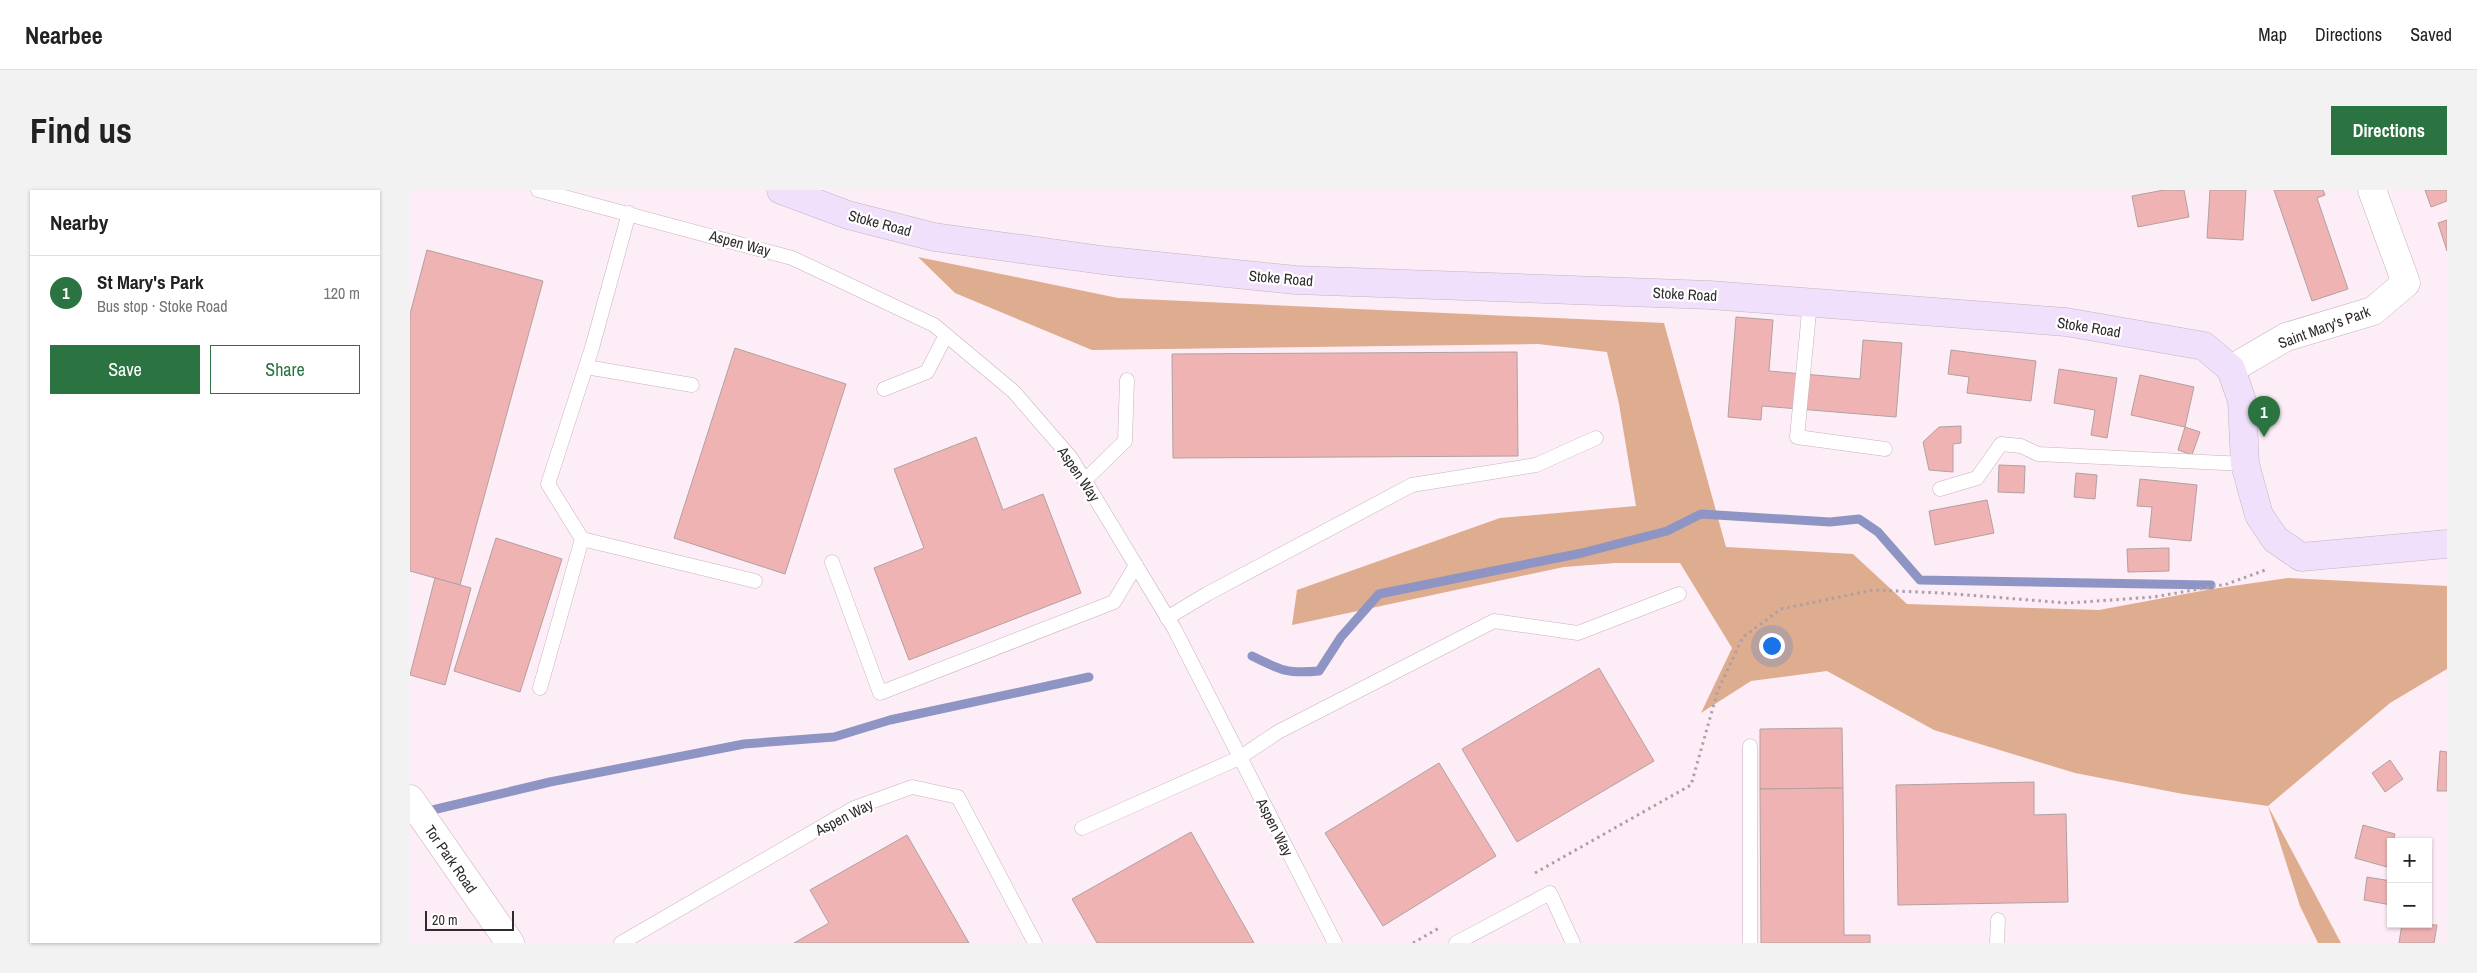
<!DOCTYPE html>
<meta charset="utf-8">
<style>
:root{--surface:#fff;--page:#f2f2f2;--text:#222;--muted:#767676;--line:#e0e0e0;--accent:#2b7441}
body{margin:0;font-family:"Archivo Narrow",sans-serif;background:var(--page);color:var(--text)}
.controls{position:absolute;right:15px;bottom:15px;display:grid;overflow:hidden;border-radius:0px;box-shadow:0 1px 4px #0004}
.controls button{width:45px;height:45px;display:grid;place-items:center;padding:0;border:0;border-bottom:1px solid var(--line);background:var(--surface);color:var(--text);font:25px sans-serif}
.scale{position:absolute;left:15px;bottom:12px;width:89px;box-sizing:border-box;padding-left:5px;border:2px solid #312b2e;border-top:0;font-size:14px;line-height:18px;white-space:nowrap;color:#312b2e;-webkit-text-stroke:4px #fff;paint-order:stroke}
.you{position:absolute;left:1361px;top:455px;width:18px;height:18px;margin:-12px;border:4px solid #fff;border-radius:50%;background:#1a73e8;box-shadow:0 0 0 8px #1a73e833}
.badge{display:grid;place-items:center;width:32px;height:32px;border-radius:50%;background:var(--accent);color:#fff;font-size:16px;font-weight:700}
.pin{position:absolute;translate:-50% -41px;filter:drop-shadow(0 1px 2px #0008)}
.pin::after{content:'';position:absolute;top:26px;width:18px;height:15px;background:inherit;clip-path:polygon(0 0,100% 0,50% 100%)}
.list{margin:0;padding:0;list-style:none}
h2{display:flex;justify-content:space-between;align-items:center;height:65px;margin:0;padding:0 20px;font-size:21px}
h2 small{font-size:16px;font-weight:400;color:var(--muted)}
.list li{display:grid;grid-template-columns:32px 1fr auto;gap:15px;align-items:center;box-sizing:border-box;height:75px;padding:0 20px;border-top:1px solid var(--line)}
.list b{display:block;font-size:19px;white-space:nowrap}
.list p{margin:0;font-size:16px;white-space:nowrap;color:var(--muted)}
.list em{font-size:16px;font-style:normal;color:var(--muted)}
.actions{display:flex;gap:10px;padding:15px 20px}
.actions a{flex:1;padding:11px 0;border:1px solid var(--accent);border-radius:0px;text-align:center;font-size:18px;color:var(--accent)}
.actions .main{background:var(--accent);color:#fff}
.map{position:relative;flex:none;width:2037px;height:753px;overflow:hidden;border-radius:0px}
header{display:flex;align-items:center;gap:30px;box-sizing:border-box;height:70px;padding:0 25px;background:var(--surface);border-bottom:1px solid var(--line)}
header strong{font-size:24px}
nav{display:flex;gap:28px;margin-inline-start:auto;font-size:18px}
.intro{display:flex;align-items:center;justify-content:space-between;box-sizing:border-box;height:120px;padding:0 30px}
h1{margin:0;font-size:35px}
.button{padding:12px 22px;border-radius:0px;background:var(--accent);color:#fff;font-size:18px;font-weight:700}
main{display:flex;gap:30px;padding:0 30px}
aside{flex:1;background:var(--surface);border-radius:0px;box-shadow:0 1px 4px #0004}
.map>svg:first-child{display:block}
.forest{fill:#deac8f}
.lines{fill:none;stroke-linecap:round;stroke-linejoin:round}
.stream{stroke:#8e95c5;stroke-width:9}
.building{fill:#efb3b4;stroke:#b2a0a0}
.lane-casing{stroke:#c4b4bd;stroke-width:15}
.street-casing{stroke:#c4b4bd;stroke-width:29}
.secondary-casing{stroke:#c4b4bd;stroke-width:29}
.path{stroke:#aca0a6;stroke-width:3;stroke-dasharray:2.5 4;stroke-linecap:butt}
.lane{stroke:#fff;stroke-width:14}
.street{stroke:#fff;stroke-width:28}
.secondary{stroke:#f0e0fb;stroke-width:28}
.labels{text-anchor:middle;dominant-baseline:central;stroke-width:4.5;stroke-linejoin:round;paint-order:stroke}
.street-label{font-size:15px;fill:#312b2e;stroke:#fff}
</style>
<header>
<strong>Nearbee</strong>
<nav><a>Map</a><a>Directions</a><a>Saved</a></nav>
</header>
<div class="intro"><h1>Find us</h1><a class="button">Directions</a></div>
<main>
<aside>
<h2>Nearby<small></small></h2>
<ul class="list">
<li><span class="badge">1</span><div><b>St Mary's Park</b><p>Bus stop · Stoke Road</p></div><em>120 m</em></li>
</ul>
<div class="actions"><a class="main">Save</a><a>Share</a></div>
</aside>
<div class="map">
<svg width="2037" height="753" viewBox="0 0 2037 753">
<rect width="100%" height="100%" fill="#fdedf6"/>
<path class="forest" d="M508,67L708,108L1254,133L1316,357L1443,364L1497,414L1689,420L1802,399L1878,388L2037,396V479L1980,513L1858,616L1931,753H1908L1890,716L1858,616L1773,604L1665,583L1524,540L1417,481L1341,491L1291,523L1322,458L1270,373H1206L1154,377L882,435L887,400L1090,328L1226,316L1209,214L1197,162L1128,154L682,160L545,103Z"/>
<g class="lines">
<g class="stream">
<path d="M842,466C870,480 877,484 909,481L931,447L969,404L1172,363L1257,341L1291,324L1420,332L1449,329L1468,342L1510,390L1801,395"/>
<path d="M14,622L140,592L334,554L424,547L480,530L679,487"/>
</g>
</g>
<g class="building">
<path d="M1754,0H1774L1779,27L1728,37L1722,6Z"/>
<path d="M1800,0H1836L1833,50L1797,48Z"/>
<path d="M1864,0H1913L1915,5L1907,8L1938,99L1902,111Z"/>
<path d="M2015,0H2037V11L2021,17Z"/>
<path d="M2037,30V61L2028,33Z"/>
<path d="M17,60L133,91L50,395L0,381V124Z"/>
<path d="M1326,127L1363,130L1359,181L1450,189L1453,150L1492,153L1486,227L1352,216L1351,230L1318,227Z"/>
<path d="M325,158L436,194L375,384L264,348Z"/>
<path d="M1541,160L1626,171L1621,211L1557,203L1559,187L1538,184Z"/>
<path d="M1107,162L1108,266L763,268L762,164Z"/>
<path d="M1649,179L1707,188L1697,248L1681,245L1685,220L1644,213Z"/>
<path d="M1730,185L1784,197L1775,237L1721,225Z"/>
<path d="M1551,236V253L1543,254V282L1519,280L1513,252L1529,237Z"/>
<path d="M1775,237L1790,242L1782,265L1768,260Z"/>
<path d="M566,247L593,320L633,304L671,403L499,470L464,378L514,358L484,279Z"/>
<path d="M1589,275L1615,276L1614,303L1588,302Z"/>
<path d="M1666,283L1687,285L1685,309L1664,307Z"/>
<path d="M1730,289L1787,295L1781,351L1739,347L1742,317L1727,316Z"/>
<path d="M1577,310L1584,343L1525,355L1519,321Z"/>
<path d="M86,348L152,369L110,502L44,481Z"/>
<path d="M1759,358V381L1718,382L1717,359Z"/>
<path d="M25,388L61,398L35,495L0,485Z"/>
<path d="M1189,478L1244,571L1107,652L1052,559Z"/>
<path d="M1432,538L1433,598L1350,599V539Z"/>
<path d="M2030,561L2037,562V601H2027Z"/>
<path d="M1980,570L1993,589L1975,602L1962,583Z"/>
<path d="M1029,573L1086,666L973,736L915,643Z"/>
<path d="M1624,592V625L1656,624L1658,712L1488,715L1486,595Z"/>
<path d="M1433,598L1434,745H1460V753H1351L1350,599Z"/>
<path d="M1953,635L1985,644L1983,652H1981L1977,677L1945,668Z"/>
<path d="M781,642L844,753H687L662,709Z"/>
<path d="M497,645L559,753H384L419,733L400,700Z"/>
<path d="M1957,687L1981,691V715L1954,710Z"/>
<path d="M1992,734L2027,735L2024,753H1989Z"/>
</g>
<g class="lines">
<defs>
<g id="lane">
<path d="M128,0L382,68L524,135L604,202L661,268L765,440L925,753"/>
<path d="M219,23L182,158L138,294L172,349L345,391"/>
<path d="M1400,112L1387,247L1475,259"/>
<path d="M176,177L282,195"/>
<path d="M474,199L517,182L536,145"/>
<path d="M675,290L715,251L717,190"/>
<path d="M1530,299L1567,288L1591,254L1611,256L1628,264L1835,274"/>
<path d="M422,372L470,503L704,412L726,375"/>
<path d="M757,428L797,404L1002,295L1126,275L1186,248"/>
<path d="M130,498L172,349"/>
<path d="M672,638L829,568L868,542L1084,431L1168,443L1269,404"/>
<path d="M211,753L444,618L502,597L548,607L625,753"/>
<path d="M1046,753L1140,703L1163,753"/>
<path d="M1340,753V556"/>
<path d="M1587,753L1588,730"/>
</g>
<g id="street">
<path d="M1821,179L1876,147L1963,121L1996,93L1962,0"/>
<path d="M0,609L100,753"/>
</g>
<path id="secondary" d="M371,0L438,25L524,47L699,71L886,90L1300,105L1656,132L1794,156L1821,179L1832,211L1835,274L1849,325L1865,349L1891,367L2037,354"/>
</defs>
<use href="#lane" class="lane-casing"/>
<use href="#street" class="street-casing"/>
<use href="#secondary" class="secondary-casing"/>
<g class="path">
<path d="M1125,683L1281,595L1308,500L1333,447L1371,419L1463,400L1531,403L1658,413L1744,407L1817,394L1858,379"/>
<path d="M1003,753L1029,738"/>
</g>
<use href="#lane" class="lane"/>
<use href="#street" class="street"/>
<use href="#secondary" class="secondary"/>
</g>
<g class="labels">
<g class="street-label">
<text transform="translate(470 33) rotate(15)">Stoke Road</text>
<text transform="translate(330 53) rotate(15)">Aspen Way</text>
<text transform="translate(871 88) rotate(5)">Stoke Road</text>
<text transform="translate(1275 104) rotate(3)">Stoke Road</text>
<text transform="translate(1679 137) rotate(9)">Stoke Road</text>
<text transform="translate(1914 137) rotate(-20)">Saint Mary's Park</text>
<text transform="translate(669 284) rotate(56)">Aspen Way</text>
<text transform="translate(434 627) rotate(-27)">Aspen Way</text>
<text transform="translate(865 637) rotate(63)">Aspen Way</text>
<text transform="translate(41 669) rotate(55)">Tor Park Road</text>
</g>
</g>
</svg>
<div class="controls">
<button>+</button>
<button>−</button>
</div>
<div class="scale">20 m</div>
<div class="you"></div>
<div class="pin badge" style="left:1854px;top:247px">1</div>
</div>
</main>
